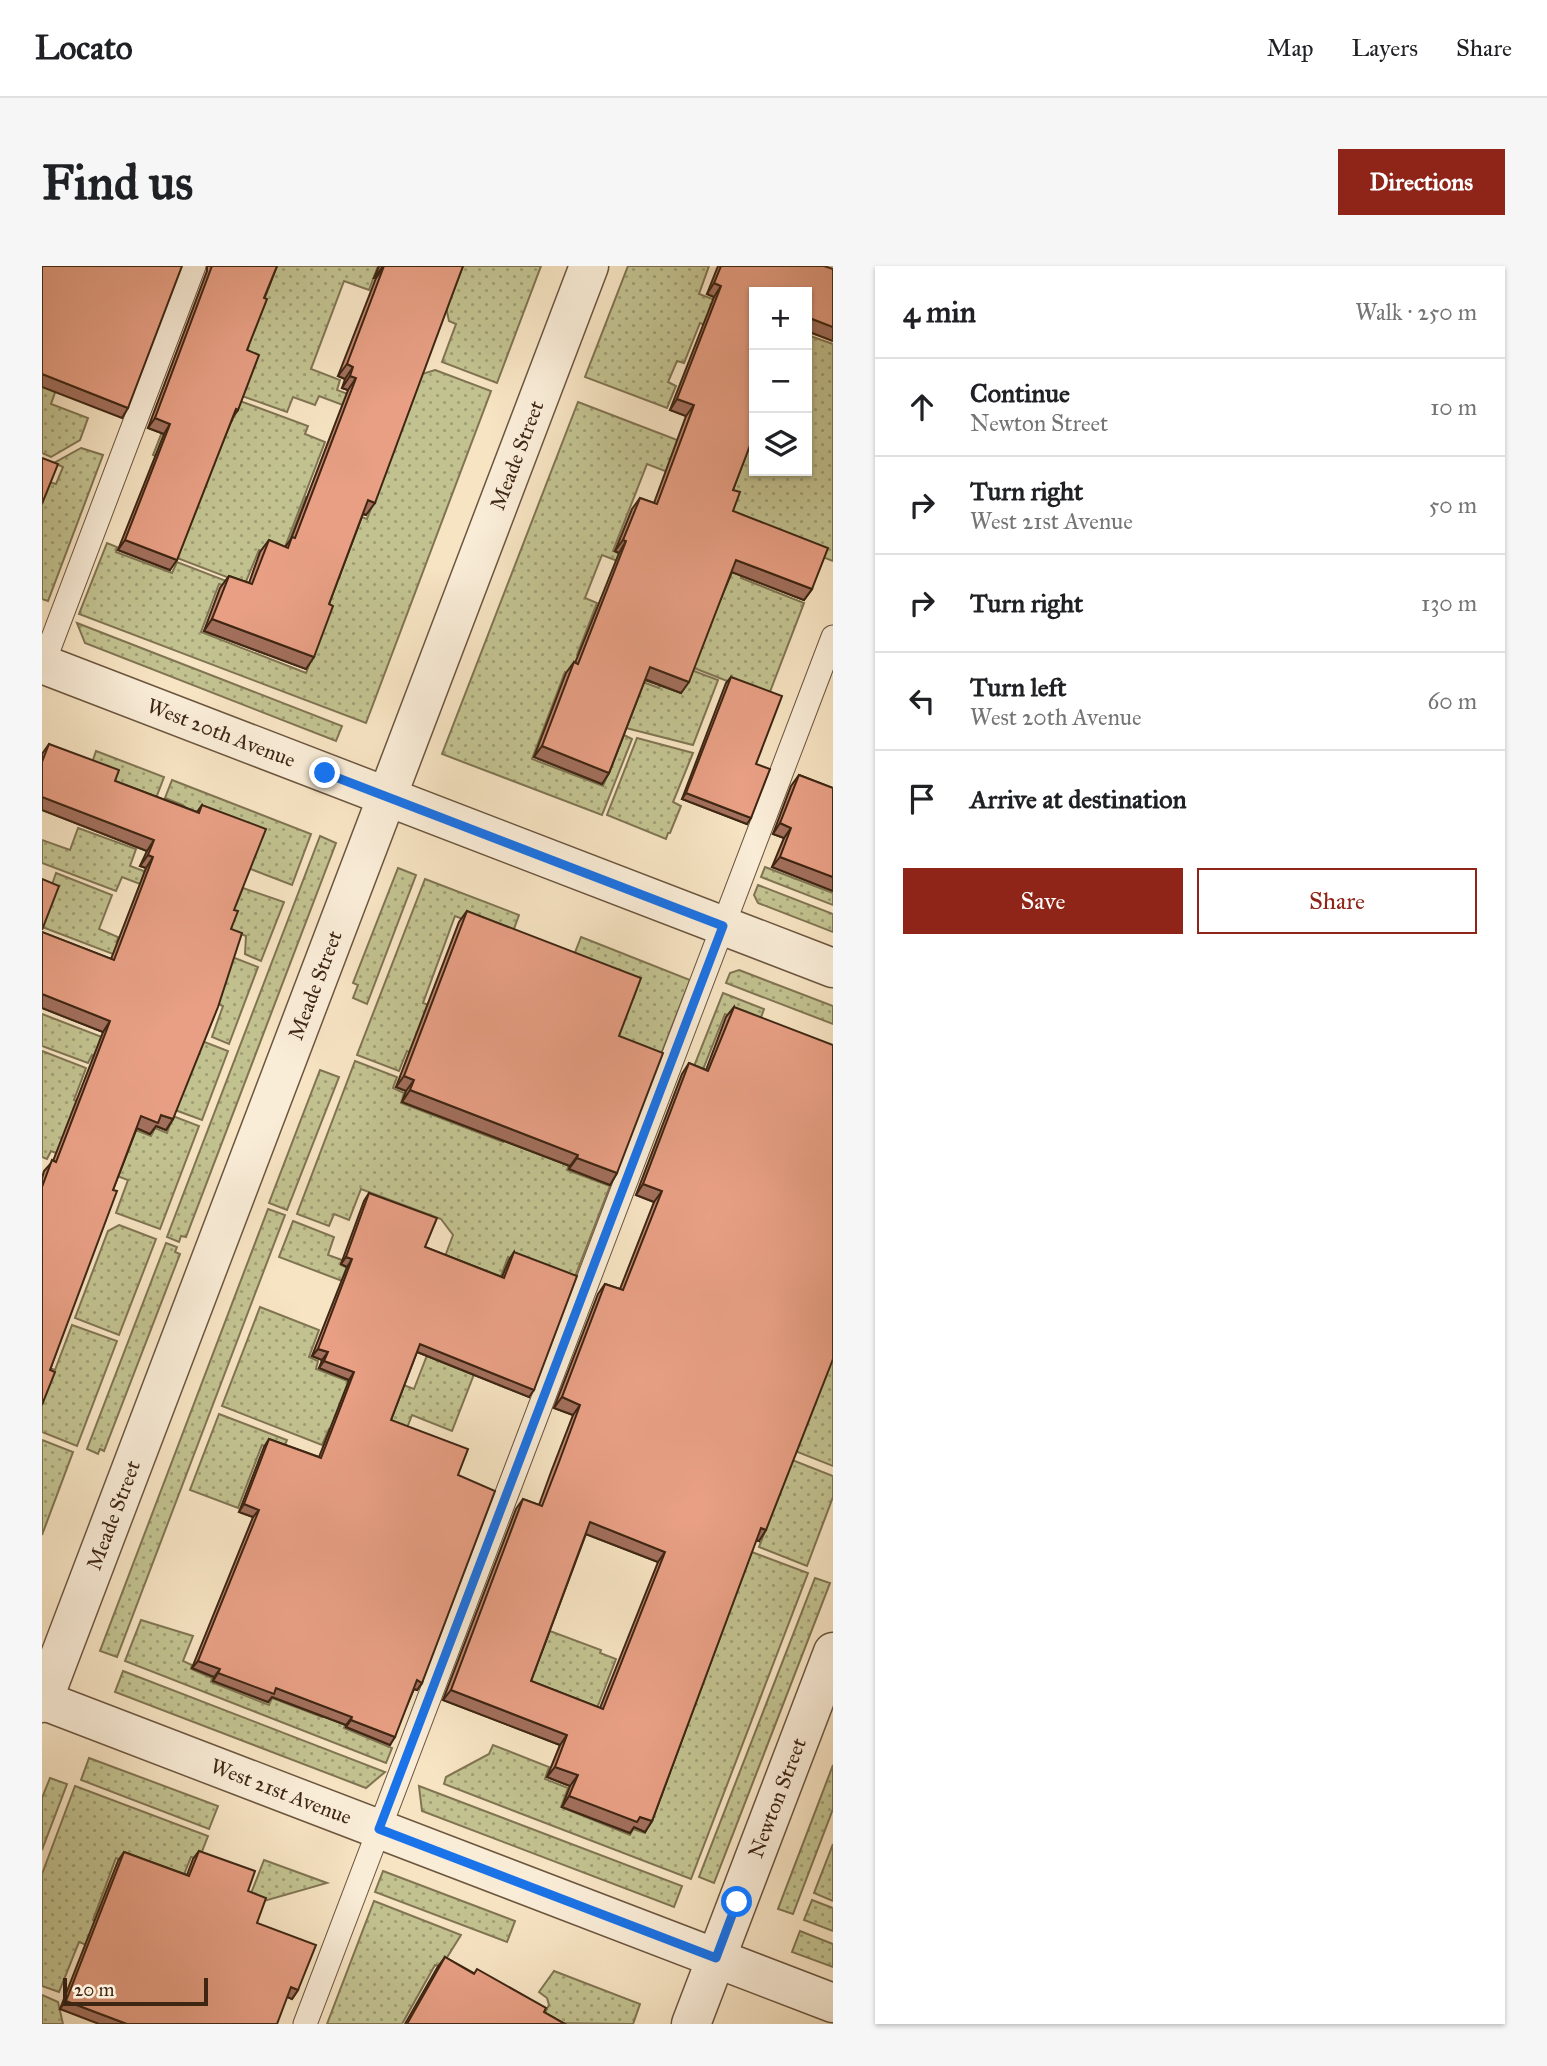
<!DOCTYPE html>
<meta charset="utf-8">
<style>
:root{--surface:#fff;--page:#f6f6f6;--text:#202124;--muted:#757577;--line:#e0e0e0;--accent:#8f2418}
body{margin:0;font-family:"IM FELL Great Primer",serif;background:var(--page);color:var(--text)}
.controls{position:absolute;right:21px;top:21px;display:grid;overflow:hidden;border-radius:0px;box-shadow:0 2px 5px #0004}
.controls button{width:63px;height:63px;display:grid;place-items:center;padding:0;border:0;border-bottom:2px solid var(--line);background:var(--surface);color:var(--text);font:35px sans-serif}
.scale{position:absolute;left:21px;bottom:18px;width:145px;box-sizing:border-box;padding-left:7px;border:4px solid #3e2613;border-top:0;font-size:19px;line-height:24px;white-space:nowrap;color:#3e2613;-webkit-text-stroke:5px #faedd8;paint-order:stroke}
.stop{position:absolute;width:21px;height:21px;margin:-16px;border:5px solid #1a73e8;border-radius:50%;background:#fff}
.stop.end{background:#1a73e8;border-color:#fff;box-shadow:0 2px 7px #0008}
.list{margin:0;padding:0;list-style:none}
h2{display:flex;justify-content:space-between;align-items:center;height:91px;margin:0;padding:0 28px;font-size:30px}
h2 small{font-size:23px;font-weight:400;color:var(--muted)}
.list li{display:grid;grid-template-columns:46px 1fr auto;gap:21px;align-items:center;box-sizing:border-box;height:98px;padding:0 28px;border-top:2px solid var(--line)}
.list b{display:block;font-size:26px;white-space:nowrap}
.list p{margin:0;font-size:23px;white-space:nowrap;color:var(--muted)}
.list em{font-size:23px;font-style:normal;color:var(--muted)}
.actions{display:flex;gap:14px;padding:21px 28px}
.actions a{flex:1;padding:16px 0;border:2px solid var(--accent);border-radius:0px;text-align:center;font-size:24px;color:var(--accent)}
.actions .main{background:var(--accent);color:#fff}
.icon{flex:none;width:38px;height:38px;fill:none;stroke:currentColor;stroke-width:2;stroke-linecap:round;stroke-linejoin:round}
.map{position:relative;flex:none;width:791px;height:1758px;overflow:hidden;border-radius:0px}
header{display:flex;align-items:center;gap:42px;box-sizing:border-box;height:98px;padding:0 35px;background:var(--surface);border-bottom:2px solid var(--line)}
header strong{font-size:33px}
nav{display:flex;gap:38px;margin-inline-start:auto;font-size:24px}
.intro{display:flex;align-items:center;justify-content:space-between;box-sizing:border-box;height:168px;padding:0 42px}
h1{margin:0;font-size:49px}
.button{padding:18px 32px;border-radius:0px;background:var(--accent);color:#fff;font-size:24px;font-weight:700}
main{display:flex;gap:42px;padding:0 42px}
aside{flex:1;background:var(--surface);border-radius:0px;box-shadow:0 2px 5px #0004}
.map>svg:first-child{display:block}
.grass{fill:url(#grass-dots);stroke:#807452;stroke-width:2}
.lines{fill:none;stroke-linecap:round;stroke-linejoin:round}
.service-casing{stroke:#6c563f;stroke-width:25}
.minor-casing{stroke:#6c563f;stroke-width:41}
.service{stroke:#faedd8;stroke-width:23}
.minor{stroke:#faedd8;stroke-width:38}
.wall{fill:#c88972;stroke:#3e2613;stroke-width:2;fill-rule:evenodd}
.shaded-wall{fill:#a26f5c;stroke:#3e2613;stroke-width:2}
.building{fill:#e89f84;stroke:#3e2613;stroke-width:2;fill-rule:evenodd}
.route{stroke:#1a73e8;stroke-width:9}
.labels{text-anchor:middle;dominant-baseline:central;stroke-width:5;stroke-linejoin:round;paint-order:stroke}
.street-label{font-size:21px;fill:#3e2613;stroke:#faedd8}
</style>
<header>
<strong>Locato</strong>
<nav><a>Map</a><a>Layers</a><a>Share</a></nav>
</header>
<div class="intro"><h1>Find us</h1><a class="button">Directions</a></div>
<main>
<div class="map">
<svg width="791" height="1758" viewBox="0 0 791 1758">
<defs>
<pattern id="grass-dots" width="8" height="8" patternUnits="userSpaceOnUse" patternTransform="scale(1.75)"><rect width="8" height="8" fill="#c2c290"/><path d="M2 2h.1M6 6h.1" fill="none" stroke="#9f9d74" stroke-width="1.8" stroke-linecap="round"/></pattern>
</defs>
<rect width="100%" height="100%" fill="#f7e4c3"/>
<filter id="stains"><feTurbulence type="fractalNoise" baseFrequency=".00286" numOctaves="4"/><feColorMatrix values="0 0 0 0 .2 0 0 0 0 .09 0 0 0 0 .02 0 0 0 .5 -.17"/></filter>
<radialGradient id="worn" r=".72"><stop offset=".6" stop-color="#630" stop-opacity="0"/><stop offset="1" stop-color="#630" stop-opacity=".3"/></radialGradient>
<g class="grass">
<path d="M235,0H336L327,24L302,15L269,103L298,114L295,124L358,148L354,159L277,130L273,139L251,131L245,146L200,130L201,90Z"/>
<path d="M420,0H499L455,117L400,96L414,58L407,55L404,41Z"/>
<path d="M586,0H667L657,28L702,45L692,70L658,57L642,97L635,95L626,116L634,120L625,142L543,111Z"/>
<path d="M744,17L782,31L768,70L791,78V295L686,255L679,231L712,167V205H765V26Z"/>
<path d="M21,104L9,138L46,152L38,174L9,191L0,187V106Z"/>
<path d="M393,104L449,125L324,457L37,348L65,277L75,281L74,286L130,307L135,296L200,321L198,326L177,318L159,366L264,407L286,351L245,281L264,231L325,253L380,108Z"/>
<path d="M133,133L190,155L198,135L266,160L263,168L283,176L243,281L236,292L217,284L203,318L135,292L167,210L111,189Z"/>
<path d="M536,136L690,195L678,226L605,198L571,285L644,314L641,320L560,289L543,332L555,337L535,389L539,392L532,410L523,406L490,493L561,520L582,469L590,473L560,549L400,488Z"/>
<path d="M39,182L61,189L6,335L0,333V233L7,216L14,218L21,201L12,197Z"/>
<path d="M667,264L715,268L699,312L762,337L726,431L652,402Z"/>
<path d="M35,357L300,460L294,475L43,377Z"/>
<path d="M628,396L676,414L651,479L584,462L590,412L617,422Z"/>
<path d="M595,472L651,487L631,536L639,540L628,567H626L624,573L565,549Z"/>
<path d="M54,485L122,511L96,580L52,564L71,515L47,506Z"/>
<path d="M130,514L269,568L250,619L206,602L141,539L123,532Z"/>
<path d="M36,562L94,583L88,600L194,639L201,622L242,636L219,695L203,688L204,670L186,663L190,653L80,611L74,625L0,597V574L28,584Z"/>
<path d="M278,570L294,577L144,971L139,970L137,976L125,971Z"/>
<path d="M723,601L791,627V639L719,611Z"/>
<path d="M356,602L374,609L325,738L311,732L316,719L311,717Z"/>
<path d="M14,607L70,629L57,663L76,671L75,676L168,711L190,691L216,701L187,778L170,771L181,740L105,711L108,702L0,661L7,627Z"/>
<path d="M383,613L477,649L469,671L413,650L381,737L601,822L408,801L365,785L357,805L315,789Z"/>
<path d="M716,619L791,648V666L716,637L712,629Z"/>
<path d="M539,671L648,714L616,796L595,799L529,697Z"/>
<path d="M697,704L791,740V758L684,717L688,707Z"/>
<path d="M681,727L722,743L718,754L705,757L683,748L656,816L647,813Z"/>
<path d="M0,748L70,775H160L186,785L160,854L133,844L64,794L50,789L46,797L0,780Z"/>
<path d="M0,785L44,802L32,834L46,839L44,845L109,870L113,862L125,867L131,850L157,860L118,963L74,947L86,914L9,885L5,893L0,891Z"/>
<path d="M313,795L355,811L351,822L362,827L359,837L461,876L472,849L536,874L525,904L568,920L531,1016L466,991L455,1021L395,1012L411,969L399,953L319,923L307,954L292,948L287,960L255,948Z"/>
<path d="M278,804L297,811L245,944L227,937Z"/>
<path d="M226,943L243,949L75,1391L58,1385Z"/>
<path d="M251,955L292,971L286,989L300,994L299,999L358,1022L353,1035L237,991Z"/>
<path d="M77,959L114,973L77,1069L33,1052L66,965Z"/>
<path d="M124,977L135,981L133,986L138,988L62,1185L58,1183L56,1188L45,1183Z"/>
<path d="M218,1041L277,1064L267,1091L276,1095L274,1103L342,1129L348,1114L372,1123L394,1066L441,1085L410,1165L370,1149L363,1167L345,1185L287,1163L280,1179L180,1140Z"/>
<path d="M30,1059L75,1075L35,1180L0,1166V1099L13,1104Z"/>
<path d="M790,1093L791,1094V1200L748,1183Z"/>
<path d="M177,1148L245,1174L240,1186L220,1179L196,1242L148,1224Z"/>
<path d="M0,1174L31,1186L0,1269Z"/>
<path d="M745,1192L791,1210V1231L765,1300L717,1281L747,1202Z"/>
<path d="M707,1285L766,1307L649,1613L402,1518L404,1511L447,1488L451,1479L507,1501L503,1513L526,1522L519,1541L588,1569L591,1563L603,1567L641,1469Z"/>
<path d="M773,1312L788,1317L672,1617L657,1611Z"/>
<path d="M99,1354L151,1370L141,1395L150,1399L149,1403L170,1412L169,1416L227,1439L230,1432L280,1451L284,1443L306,1451L302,1462L350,1482L344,1497L83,1395Z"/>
<path d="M438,1365L499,1388L508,1365L559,1384L558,1387L574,1393L552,1450L525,1459Z"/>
<path d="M81,1405L343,1506L324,1522L73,1426Z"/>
<path d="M47,1492L176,1540L167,1563L39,1514Z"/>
<path d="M791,1499V1543L751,1648L736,1643Z"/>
<path d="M8,1512L25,1518L0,1584V1532Z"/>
<path d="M33,1520L166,1570L157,1593L149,1591L139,1616L74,1592L51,1654L63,1659L162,1723L37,1676L17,1726L0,1720V1608Z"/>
<path d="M377,1520L640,1620L632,1641L380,1545Z"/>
<path d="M791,1578V1635L772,1627Z"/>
<path d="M222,1594L285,1617L222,1635L208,1630Z"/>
<path d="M341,1605L473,1655L465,1676L333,1626Z"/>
<path d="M770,1634L791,1642V1665L762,1654Z"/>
<path d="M332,1635L419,1669L399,1701L393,1699L360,1758H285Z"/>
<path d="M758,1665L791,1678V1701L750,1686Z"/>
<path d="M512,1705L598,1738L591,1758L498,1757L507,1739L505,1732L497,1726Z"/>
<path d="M0,1729L16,1736L21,1758H0Z"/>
</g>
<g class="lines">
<defs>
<g id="service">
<path d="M0,401L152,0"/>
<path d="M263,1758L791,371"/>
</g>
<g id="minor">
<path id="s1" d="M0,398L791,702"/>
<path id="s2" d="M0,1434L791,1737"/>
<path id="s3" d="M0,1437L547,0"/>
<path id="s4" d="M649,1758L791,1386"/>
</g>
</defs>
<use href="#service" class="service-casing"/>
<use href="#minor" class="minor-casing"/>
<use href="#service" class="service"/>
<use href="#minor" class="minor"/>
</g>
<g class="wall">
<path d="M165,0H235L222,32L205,84L196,144L191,151L128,304L76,284L122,168L106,162L165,5Z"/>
<path d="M337,0H421L324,249L321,248L287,338L264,403L162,365L178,322L187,310L207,317L218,286L227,274L243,281L249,273L306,124L300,122L303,113L296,110L334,12H332Z"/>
<path d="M676,0H782L791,75L765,65V26L691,224V245L770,323L762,334L690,306L639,427L603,414L567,507L560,518L492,491L524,407L532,396L533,397L577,287L573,285L590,243L598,232L612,237L644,150L628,144L672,31L665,28Z"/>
<path d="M689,411L714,498L705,558L640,533L684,417Z"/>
<path d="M7,478L73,515L155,546L160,539L192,644L189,663L131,853L124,864L114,860L108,868L95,862L71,924L8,1104L0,1139V912L2,905L11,895L61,766L0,742V666L69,693L104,602L98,600L105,585L0,544V488Z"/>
<path d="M757,509L791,522V625L730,601L742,572L731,568L749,520Z"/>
<path d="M425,645L577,770L575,907L568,919L527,903L528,900L360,836L364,825L354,821L417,656Z"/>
<path d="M692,741L717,1275L714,1274L610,1555L603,1566L592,1561L588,1567L520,1541L528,1520L505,1511L518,1479L401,1434L474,1243L481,1233L497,1239L509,1206L531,1149L512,1142L556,1028L563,1018L578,1023L612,936L594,929L640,808L647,797L664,804L684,751ZM544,1268L616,1296L558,1442L489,1415Z"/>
<path d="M327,927L383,981L460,1011L467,994L472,986L487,1131L375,1086L349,1154L416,1209L380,1417L375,1424L372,1423L348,1479L304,1461V1459L230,1431L226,1436L171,1415L172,1411L150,1402L211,1251L197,1246L222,1181L227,1173L277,1191L307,1114L277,1102L280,1094L270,1090L305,1001L299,998L322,935Z"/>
<path d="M157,1585L206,1625L215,1657L256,1724L250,1733L246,1731L18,1743L76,1595L82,1586L145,1609L151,1593Z"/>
<path d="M403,1691L502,1746L523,1758H363L395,1702Z"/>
</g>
<g class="shaded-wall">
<path d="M341,0H343L334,12H332Z"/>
<path d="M672,17L679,20L672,31L665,28Z"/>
<path d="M765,51L791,61V75L765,65Z"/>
<path d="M305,98L311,101L303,113L296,110Z"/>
<path d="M0,108L86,142L80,152L0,121Z"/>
<path d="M308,110L314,112L306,124L300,122Z"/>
<path d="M635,133L652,139L644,150L628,144Z"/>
<path d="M113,152L128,158L122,168L106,162Z"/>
<path d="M326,234L333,237L324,249L318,246Z"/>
<path d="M83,274L135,294L128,304L76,284Z"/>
<path d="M581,274L584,275L577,287L573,285Z"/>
<path d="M694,294L770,323L762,334L687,305Z"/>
<path d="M170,353L272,391L264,403L162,365Z"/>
<path d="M608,401L647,416L639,427L600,412Z"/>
<path d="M500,480L567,507L560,518L492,491Z"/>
<path d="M644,527L709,552L705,558L640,533Z"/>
<path d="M0,531L112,574L105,585L0,544Z"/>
<path d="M738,557L749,562L742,572L731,568Z"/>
<path d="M106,589L111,591L104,602L98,600Z"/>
<path d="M738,591L791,611V625L730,601Z"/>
<path d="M0,728L68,755L61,766L0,742Z"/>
<path d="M362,810L372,814L364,825L354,821Z"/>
<path d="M368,824L536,889L528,900L360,836Z"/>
<path d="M119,849L131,853L124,864L114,860L108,868L92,861L99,850Z"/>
<path d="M535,892L575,907L568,919L527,903Z"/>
<path d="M601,918L620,925L612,936L594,929Z"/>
<path d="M304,991L310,993L305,1001L299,998Z"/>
<path d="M378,1078L492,1124L487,1131L373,1085Z"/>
<path d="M276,1083L286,1086L280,1094L270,1090Z"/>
<path d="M282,1095L312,1106L307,1114L277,1102Z"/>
<path d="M520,1131L538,1139L531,1149L512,1142Z"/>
<path d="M202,1238L217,1244L211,1251L197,1246Z"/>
<path d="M548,1256L623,1286L616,1296L541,1267Z"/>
<path d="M719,1262L724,1264L717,1275L711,1273Z"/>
<path d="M156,1395L178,1403L172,1411L150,1402Z"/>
<path d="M176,1407L234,1422L310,1451L304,1459L230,1431L226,1436L171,1415Z"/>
<path d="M375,1414L380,1417L375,1424L370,1422Z"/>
<path d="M409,1424L525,1469L518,1479L401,1434Z"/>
<path d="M309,1454L353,1471L348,1479L304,1461Z"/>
<path d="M513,1501L536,1509L528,1520L505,1511Z"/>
<path d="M527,1530L598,1551L610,1555L603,1566L592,1561L588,1567L520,1541Z"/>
<path d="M249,1721L256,1724L250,1733L243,1730Z"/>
<path d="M24,1735L85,1758H57L18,1743Z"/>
</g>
<g class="building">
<path d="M0,0H140L86,142L0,108Z"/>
<path d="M170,0H235L222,32L225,33L205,84L217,89L196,144L194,143L135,294L83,274L128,158L113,152Z"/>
<path d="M342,0H421L333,237L326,234L287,338L291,340L272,391L170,353L187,310L210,318L227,274L246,282L250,271L253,272L314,112L308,110L311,101L305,98Z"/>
<path d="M679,0H782L791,3V61L765,51V26H712V169L691,224L698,226L691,245L786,282L770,323L694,294L647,416L608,401L567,507L500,480L532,396L536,398L584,275L581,274L598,232L615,238L652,139L635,133L679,20L672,17Z"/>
<path d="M0,192L16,198L0,238Z"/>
<path d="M689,411L740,430L714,498L728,503L709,552L644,527Z"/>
<path d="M7,478L77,504L73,515L157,547L160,539L224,563L192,644L196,645L189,663L200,667L176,741L131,853L119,849L116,857L99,850L71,924L75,925L8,1104L13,1106L0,1139V921L10,894L14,896L68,755L0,728V666L72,694L111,591L106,589L112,574L0,531V496Z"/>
<path d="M757,509L791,522V611L738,591L749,562L738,557Z"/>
<path d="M0,613L17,620L0,664Z"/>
<path d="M425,645L599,712L577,770L621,787L575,907L535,892L536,889L368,824L372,814L362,810Z"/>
<path d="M692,741L791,779V1093L724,1264L719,1262L610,1555L598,1551L595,1556L527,1530L536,1509L513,1501L525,1469L409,1424L481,1233L500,1240L517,1196L538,1139L520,1131L563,1018L581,1024L620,925L601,918L647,797L666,805ZM548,1256L623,1286L561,1443L489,1415Z"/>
<path d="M327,927L395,952L383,981L462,1012L472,986L535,1010L492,1124L378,1078L349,1154L426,1183L416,1209L453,1225L380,1417L375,1414L353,1471L309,1454L310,1451L234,1422L232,1428L176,1407L178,1403L156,1395L217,1244L202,1238L227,1173L279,1192L312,1106L282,1095L286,1086L276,1083L310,993L304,991Z"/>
<path d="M157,1585L213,1605L206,1625L224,1632L215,1657L274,1679L256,1724L249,1721L235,1758H85L24,1735L82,1586L147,1610Z"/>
<path d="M403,1691L432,1708L435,1703L504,1742L502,1746L523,1758H365Z"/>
</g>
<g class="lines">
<path class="route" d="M283,507L681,660L337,1563L674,1692L695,1636"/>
</g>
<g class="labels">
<g class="street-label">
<text stroke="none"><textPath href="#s3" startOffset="1335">Meade Street</textPath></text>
<text stroke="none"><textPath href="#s1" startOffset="192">West 20th Avenue</textPath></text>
<text stroke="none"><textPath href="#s3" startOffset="768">Meade Street</textPath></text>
<text stroke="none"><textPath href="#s3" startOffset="201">Meade Street</textPath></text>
<text stroke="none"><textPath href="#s2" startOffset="256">West 21st Avenue</textPath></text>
<text stroke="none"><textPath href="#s4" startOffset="242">Newton Street</textPath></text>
</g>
</g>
<rect width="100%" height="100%" filter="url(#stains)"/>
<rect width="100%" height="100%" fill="url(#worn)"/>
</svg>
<div class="controls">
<button>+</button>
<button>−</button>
<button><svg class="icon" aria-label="layers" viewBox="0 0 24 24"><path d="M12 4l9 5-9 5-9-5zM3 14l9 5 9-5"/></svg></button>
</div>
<div class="scale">20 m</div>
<div class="stop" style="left:695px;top:1636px"></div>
<div class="stop end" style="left:283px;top:507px"></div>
</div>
<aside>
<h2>4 min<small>Walk · 250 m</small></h2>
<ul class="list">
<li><svg class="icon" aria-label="ahead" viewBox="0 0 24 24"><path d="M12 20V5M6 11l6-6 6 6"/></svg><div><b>Continue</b><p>Newton Street</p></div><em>10 m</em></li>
<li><svg class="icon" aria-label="right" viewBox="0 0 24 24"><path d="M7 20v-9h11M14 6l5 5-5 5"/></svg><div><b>Turn right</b><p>West 21st Avenue</p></div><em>50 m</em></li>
<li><svg class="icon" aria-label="right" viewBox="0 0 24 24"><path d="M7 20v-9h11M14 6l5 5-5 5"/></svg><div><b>Turn right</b></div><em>130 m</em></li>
<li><svg class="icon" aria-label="left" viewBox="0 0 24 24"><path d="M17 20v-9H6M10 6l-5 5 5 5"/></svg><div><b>Turn left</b><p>West 20th Avenue</p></div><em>60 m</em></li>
<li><svg class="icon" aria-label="arrive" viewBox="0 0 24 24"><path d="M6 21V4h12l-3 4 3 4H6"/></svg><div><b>Arrive at destination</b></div></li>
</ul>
<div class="actions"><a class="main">Save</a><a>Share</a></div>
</aside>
</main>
